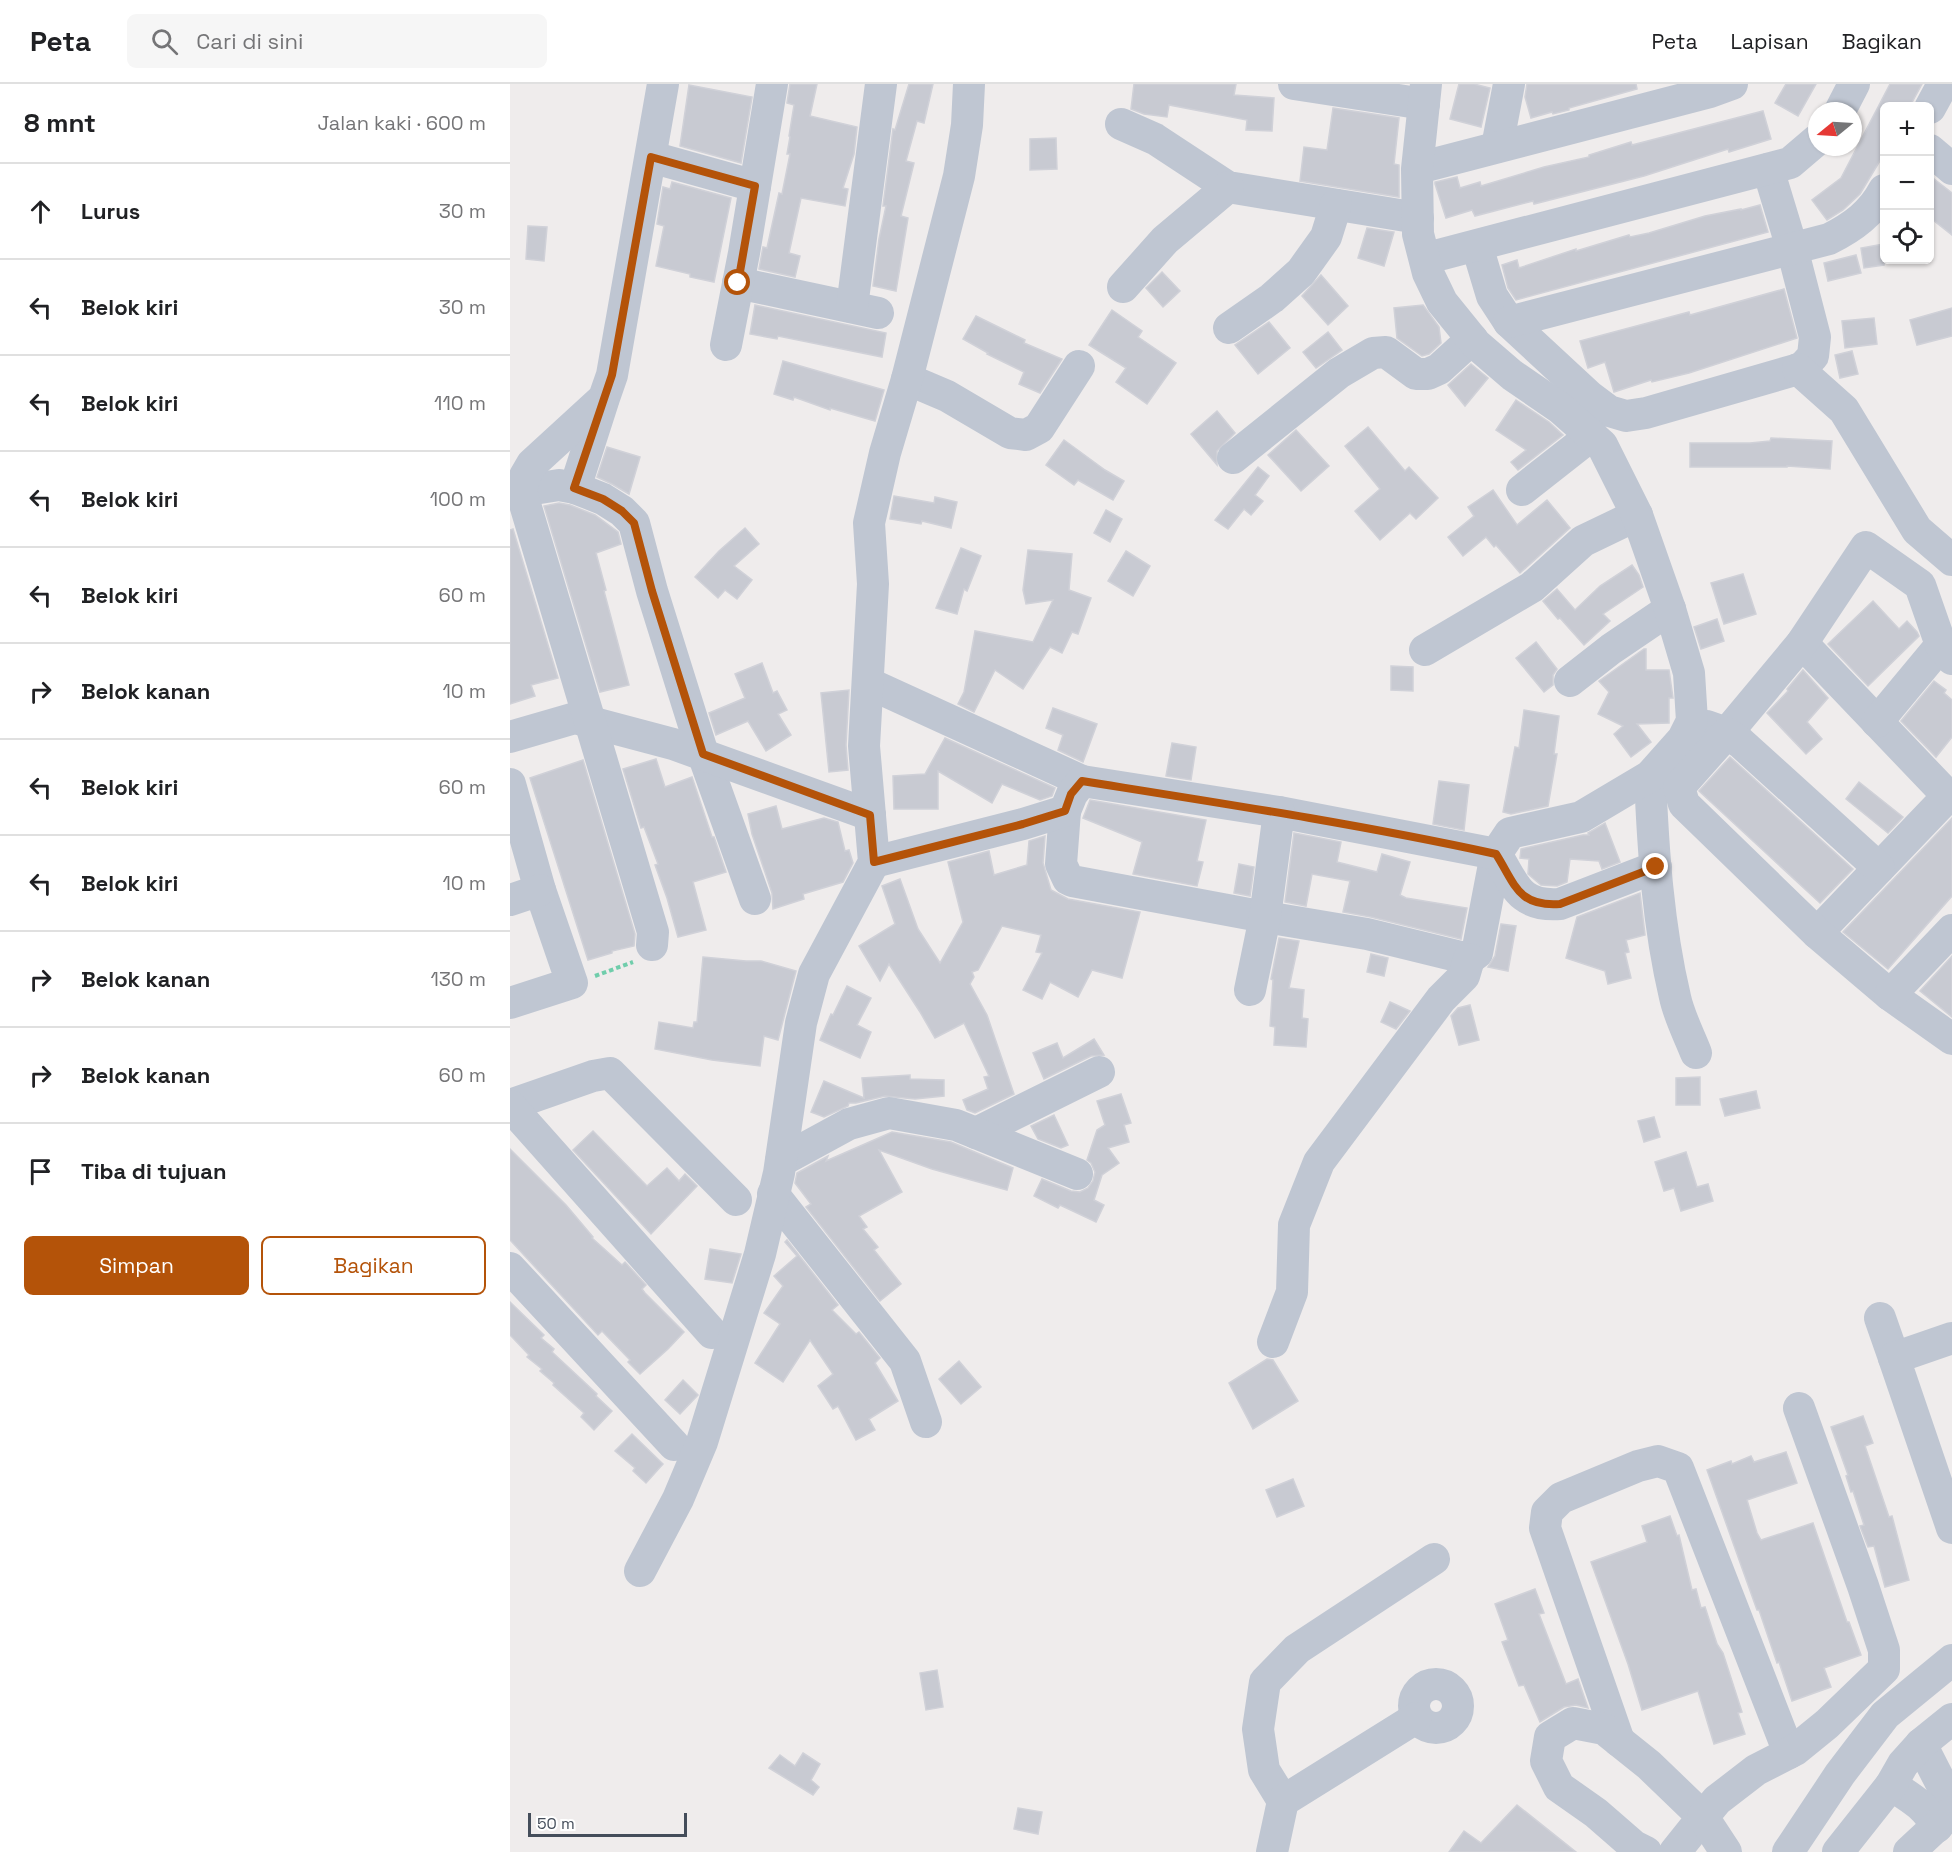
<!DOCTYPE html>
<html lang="id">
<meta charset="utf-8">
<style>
:root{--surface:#fff;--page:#f6f6f6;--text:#202124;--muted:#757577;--line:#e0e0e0;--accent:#b45309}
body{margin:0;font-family:"Space Grotesk",sans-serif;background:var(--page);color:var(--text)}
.controls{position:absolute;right:18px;top:18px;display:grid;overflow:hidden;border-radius:9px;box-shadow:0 2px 4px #0004}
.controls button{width:54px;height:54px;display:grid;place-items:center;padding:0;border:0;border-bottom:2px solid var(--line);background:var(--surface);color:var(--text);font:30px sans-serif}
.compass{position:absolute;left:1298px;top:18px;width:54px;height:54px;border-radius:50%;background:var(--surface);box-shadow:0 2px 4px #0004;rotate:252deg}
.scale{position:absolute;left:18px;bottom:15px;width:159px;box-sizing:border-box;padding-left:6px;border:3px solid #444d5a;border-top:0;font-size:16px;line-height:21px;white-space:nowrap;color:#444d5a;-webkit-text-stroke:4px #fff;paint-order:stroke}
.stop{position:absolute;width:18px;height:18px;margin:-14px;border:4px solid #b45309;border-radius:50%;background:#fff}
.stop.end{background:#b45309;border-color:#fff;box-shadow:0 2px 6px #0008}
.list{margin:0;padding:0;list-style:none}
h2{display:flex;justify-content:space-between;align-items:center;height:78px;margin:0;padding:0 24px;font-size:26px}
h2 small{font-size:20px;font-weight:400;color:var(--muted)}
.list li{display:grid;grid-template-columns:39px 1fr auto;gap:18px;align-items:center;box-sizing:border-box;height:96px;padding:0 24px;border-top:2px solid var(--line)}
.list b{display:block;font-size:22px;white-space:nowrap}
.list em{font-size:20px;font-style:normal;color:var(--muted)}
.actions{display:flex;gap:12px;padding:18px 24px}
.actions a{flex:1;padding:14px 0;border:2px solid var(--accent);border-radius:9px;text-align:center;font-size:21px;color:var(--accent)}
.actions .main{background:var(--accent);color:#fff}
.icon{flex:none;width:33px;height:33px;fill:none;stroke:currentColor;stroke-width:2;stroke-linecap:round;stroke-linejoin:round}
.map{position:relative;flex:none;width:1442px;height:1768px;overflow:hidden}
header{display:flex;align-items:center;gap:36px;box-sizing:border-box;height:84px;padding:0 30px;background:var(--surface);border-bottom:2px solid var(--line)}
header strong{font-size:28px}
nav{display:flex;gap:33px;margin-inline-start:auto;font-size:21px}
.search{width:420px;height:54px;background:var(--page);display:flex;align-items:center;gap:15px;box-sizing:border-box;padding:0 21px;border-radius:9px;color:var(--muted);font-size:22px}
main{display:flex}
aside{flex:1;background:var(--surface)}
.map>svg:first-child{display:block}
.building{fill:#c8cad2;stroke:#d0d1d8;stroke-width:1.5}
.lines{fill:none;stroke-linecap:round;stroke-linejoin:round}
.path{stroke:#70cdab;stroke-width:4;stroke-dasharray:4.5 3;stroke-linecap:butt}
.minor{stroke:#bfc6d2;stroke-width:32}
.route{stroke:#b45309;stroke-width:8}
</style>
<header>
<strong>Peta</strong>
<div class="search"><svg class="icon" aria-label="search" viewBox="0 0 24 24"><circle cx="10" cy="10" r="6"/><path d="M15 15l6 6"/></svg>Cari di sini</div>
<nav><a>Peta</a><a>Lapisan</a><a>Bagikan</a></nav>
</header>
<main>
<aside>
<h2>8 mnt<small>Jalan kaki · 600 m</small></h2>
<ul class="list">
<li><svg class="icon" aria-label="ahead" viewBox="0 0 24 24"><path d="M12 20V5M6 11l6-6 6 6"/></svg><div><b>Lurus</b></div><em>30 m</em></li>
<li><svg class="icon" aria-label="left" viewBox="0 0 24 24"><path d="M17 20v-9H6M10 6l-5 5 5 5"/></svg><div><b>Belok kiri</b></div><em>30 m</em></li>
<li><svg class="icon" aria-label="left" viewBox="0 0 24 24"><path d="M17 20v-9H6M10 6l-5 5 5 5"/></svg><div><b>Belok kiri</b></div><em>110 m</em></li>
<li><svg class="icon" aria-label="left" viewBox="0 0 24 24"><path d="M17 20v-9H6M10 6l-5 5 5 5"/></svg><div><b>Belok kiri</b></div><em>100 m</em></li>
<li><svg class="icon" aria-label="left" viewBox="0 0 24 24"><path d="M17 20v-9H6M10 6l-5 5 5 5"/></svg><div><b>Belok kiri</b></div><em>60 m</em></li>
<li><svg class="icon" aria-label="right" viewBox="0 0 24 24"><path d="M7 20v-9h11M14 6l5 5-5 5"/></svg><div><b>Belok kanan</b></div><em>10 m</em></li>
<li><svg class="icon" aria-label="left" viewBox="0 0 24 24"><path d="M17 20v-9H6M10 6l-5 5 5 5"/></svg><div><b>Belok kiri</b></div><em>60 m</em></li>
<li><svg class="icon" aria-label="left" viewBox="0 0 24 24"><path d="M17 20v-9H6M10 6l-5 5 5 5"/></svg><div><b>Belok kiri</b></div><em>10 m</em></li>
<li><svg class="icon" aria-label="right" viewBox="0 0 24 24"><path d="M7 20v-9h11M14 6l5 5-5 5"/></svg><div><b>Belok kanan</b></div><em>130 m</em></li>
<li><svg class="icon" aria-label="right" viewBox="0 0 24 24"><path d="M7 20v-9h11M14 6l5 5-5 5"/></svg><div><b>Belok kanan</b></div><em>60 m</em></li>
<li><svg class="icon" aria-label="arrive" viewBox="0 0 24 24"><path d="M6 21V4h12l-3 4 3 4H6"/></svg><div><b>Tiba di tujuan</b></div></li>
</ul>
<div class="actions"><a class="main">Simpan</a><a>Bagikan</a></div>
</aside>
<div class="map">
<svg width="1442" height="1768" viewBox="0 0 1442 1768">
<rect width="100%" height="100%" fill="#efecec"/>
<g class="building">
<path d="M280,0H307L300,32L347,43L344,70L333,104L338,105L335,122L291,114L279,169L290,172L285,193L249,185L253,163L257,164L269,109L272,110L280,70H277L280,53L279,52L284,21L277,19Z"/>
<path d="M399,0H423L414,39L407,37L396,77L404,79L391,132L398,134L386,207L363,202L369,155L376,122H373L383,45L385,46Z"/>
<path d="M624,0H726L724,11L764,14L762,47L736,46L737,36L659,21L657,33L634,30L621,25Z"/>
<path d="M949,0H964L980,4L971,43L940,35Z"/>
<path d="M1017,0H1126L1127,5L1059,24V26L1043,30L1042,28L1021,34L1015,13Z"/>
<path d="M1276,0H1306L1288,32L1265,19Z"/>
<path d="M1380,0H1412L1400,22H1374V70L1350,110L1333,126L1317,136L1302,116L1331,94Z"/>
<path d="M179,1L242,13L231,79L170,62Z"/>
<path d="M823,24L889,34L884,80L889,81V113L790,97L794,63L817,66Z"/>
<path d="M1253,27L1261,55L1219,68L1218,65L1134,92L1024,120L1023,117L965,132L962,126L936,134L925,100V98L947,93L950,104L970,98L971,102L1034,83L1079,73V71L1121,58L1122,61Z"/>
<path d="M546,54L547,85L520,86V55Z"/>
<path d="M1419,91L1442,109V151L1419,133Z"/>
<path d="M162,98L221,114L204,198L180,193V190L146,182L154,142L147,140L153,103L160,105Z"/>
<path d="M1250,121L1258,148L1006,216L998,204L992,181L1007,176L1009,184L1066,165V167L1119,151L1120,153L1139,149L1195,132L1231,125V126Z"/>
<path d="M18,142L37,143L34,177L16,175Z"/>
<path d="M857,144L884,148L874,182L848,174Z"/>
<path d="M1374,160V181L1354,184L1351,164Z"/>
<path d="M1346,171L1351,189L1318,197L1314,179Z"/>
<path d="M652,188L670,207L653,223L636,204Z"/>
<path d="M811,191L838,222L818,241L792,212Z"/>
<path d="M1274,205L1287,254L1179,289L1142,298L1141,296L1104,308L1095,278L1078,284L1070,257L1179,228L1180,231Z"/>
<path d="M245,221L376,249L372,273L268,252L267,255L240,250Z"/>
<path d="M913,221L929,243L931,259L919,270L912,272L887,254L884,224Z"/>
<path d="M1442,224V252L1407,261L1400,236Z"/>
<path d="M602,226L632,247L628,253L666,279L637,320L606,298L616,284L579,261Z"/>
<path d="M466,232L515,256L514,259L552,275L530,309L509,300L514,288L477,270L478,269L453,255Z"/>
<path d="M1364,234L1367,260L1335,264L1332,237Z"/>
<path d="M759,238L780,264L748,290L725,261Z"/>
<path d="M818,248L832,266L806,284L793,268Z"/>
<path d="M1342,267L1348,290L1330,294L1325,271Z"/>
<path d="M273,277L374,306L365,337L320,324V326L284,313L283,316L264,310Z"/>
<path d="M961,280L978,294L955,322L938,301Z"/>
<path d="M1006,316L1039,338L1053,351L1008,386L1001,378L1016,366L986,346Z"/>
<path d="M707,327L725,349L707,367V381L681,350Z"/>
<path d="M858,343L895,387L899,383L928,414L906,435L900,429L870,456L845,427L870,405L835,362Z"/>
<path d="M786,346L819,382L791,407L758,371Z"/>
<path d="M1261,354L1322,357L1320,385L1277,382V383H1180V359H1240L1260,357Z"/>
<path d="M554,356L595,386L614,397L603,416L568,396L564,401L536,381Z"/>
<path d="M97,363L130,373L119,410L102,400L87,393Z"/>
<path d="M748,383L759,392L745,411L753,417L741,431L734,425L718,445L705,436Z"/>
<path d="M983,406L1007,441L1037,416L1060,444L1010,489L986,461L984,463L976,453L953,472L938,453L964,432L958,423Z"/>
<path d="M384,412L424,419L425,413L447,418L441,444L412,437L411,440L380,435Z"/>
<path d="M49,419L60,421L85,431L108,448L111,460L86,469L96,506L94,507L119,601L90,608L34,422Z"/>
<path d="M596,426L612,435L600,458L584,449Z"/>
<path d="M235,444L249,460L224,482L242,496L227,515L215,506L208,514L185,493L209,467Z"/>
<path d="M3,445L48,594L21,601L25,612L0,620V446Z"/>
<path d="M451,464L471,472L457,507L454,505L447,530L426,524Z"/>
<path d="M518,466L562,470L559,506L581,514L568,550L562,548L552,569L540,563L513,605L485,586L464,628L448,620L454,608L465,547L523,558L543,516L516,520L513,506Z"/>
<path d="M616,467L640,482L623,512L598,497Z"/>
<path d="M1122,481L1129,491L1133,503L1093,530L1100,537L1074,561L1050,534L1048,535L1033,517L1047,505L1065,526L1090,502Z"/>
<path d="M1233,490L1246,530L1214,540L1201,499Z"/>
<path d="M1363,517L1389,545L1397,537L1407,548L1409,552L1358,602L1318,560Z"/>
<path d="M1207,535L1214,557L1191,565L1184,543Z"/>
<path d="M1026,558L1047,585L1043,591V601L1034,608L1006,574Z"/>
<path d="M1134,565H1136V586H1159L1163,614H1159V639L1127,640L1141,658L1121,673L1104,650L1113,642L1088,630L1099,608L1089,597Z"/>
<path d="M252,579L263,609L267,607L277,626L268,630L281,651L256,667L238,637L206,651L199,629L235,614L225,590Z"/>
<path d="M881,582L903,583V607L881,606Z"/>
<path d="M1293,586L1318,614L1297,638L1312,655L1296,670L1257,629L1278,607L1277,605Z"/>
<path d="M1424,597L1436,606L1434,609L1442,616V653L1426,673L1391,637Z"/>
<path d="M339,606L336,661L338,686L319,688L311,609Z"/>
<path d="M543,624L587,640L573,678L548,666L553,651L536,644Z"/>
<path d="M1014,626L1049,632L1044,670H1047L1038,722L1001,730L993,728L1005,663L1009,664Z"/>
<path d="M435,654L545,704L542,712L530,716L492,700L482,719L428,687V725H384L383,692L415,690Z"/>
<path d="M662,659L686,663L681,696L656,692Z"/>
<path d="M1220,673L1343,785L1310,819L1189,707Z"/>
<path d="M146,675L155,703L182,693L202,753H204L216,788L183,798L196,846L168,853L157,814L145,781L148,780L134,743L131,744L113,685Z"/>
<path d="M73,676L125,850L124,862L102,867V869L78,876L20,694Z"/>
<path d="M929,697L959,701L954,746L923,740Z"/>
<path d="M1349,698L1393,733L1378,749L1336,715Z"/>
<path d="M580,716L696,736L687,777L693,778L687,802L623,790L632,758L573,734Z"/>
<path d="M266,722L272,745L314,734L328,738L335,767L339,766L343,779L333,798L293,810L294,815L263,825L262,809L242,750L238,730Z"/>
<path d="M1442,734V812L1378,885L1333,848Z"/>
<path d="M1095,739L1110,778L1092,785L1089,777L1060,775L1057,798L1047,802L1031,801L1018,790L1019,775L1010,774L1011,765L1073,751H1079L1078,749Z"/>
<path d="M784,749L831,758L827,778L867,788L872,770L900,778L890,811L896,814L957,824L951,855L861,833L833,828L840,797L802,790L796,822L775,818Z"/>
<path d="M535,752L533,779L541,806L558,815L630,828L612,894L582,886L568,913L540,898L532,915L513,906L532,869L526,868L531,851L492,842L468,886L462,888L464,893L460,900L477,931L504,1010L465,1029L457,1026L453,1016L478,1005L474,993L479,992L454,939L425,954L410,928L379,880L370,897L349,862L385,840L372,802L390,795L408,845L430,879L453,838L438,778L479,767L484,791L517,781L519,757Z"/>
<path d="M729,780L744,783L740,812L724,809Z"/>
<path d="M1130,809L1135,851L1116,856L1119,868L1115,869L1121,894L1098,900L1095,887L1056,874L1067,833Z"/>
<path d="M991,840L1006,842L998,887L978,883L985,872Z"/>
<path d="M769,854L789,857L779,904L794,906L792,934L798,935L796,963L764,961L765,943L760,942L763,896L761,895Z"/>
<path d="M861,870L878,874L874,892L857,888Z"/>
<path d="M1442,872V933L1410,907Z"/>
<path d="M193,873L236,877H251L286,887L268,956L254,952L250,982L202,976L145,965L149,938L183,944L184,938H187Z"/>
<path d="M337,902L361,914L347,941L361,948L350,974L310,956L321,930L323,931Z"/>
<path d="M880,918L900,927L886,945L871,938Z"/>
<path d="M960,921L969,956L949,961L941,932L948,924Z"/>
<path d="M584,955L594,971L581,972L534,995L523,969L547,959L553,974Z"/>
<path d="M400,991V995L434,996V1012L405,1015L375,1012L346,1019H339L338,1022L314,1033L301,1028L314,997L354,1014L352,994Z"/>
<path d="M1190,993V1021H1166V994Z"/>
<path d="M1246,1007L1250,1024L1215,1032L1210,1015Z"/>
<path d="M611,1010L621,1039L614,1041L619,1058L598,1064L609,1079L592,1091L584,1116L594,1121L586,1138L550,1121L548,1124L524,1112L532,1095L561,1107L570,1108L578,1104L583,1097L585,1088L581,1079L577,1076L587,1046L595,1041L587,1017Z"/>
<path d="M544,1031L558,1061L551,1064L528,1055L521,1042Z"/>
<path d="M1144,1033L1150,1053L1134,1058L1128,1037Z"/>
<path d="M83,1047L137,1102L157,1084L169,1097L175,1090L187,1102L141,1150L63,1066Z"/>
<path d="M382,1048L441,1058L503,1084L497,1106L422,1085L369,1066L392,1108L349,1132L357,1143L353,1145L368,1163L364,1166L391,1200L370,1217L296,1123L301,1120L285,1099L287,1089L318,1072L316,1077Z"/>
<path d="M0,1065L56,1121L83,1153L82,1154L112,1181L115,1178L136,1201L132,1205L135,1209L174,1248L158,1265L130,1290L118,1278L120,1276L92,1247L88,1251L0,1156Z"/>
<path d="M1176,1068L1187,1103L1198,1100L1203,1117L1171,1127L1164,1104L1154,1107L1145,1078Z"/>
<path d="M277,1156L328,1221L322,1226L346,1250L349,1248L370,1274L365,1279L388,1317L359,1335L365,1346L346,1356L328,1322L323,1325L308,1302L323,1290L300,1256L273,1298L245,1279L270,1240L254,1229L273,1202L264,1192L287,1172L275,1158Z"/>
<path d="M200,1165L231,1170L222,1199L195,1195Z"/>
<path d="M0,1218L34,1251L31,1254L44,1265L42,1268L87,1310L86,1312L102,1327L84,1346L71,1333L74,1329L43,1301L44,1299L30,1287L32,1285L17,1273L19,1271L0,1251Z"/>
<path d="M757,1275L763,1276L788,1317L743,1345L719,1299Z"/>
<path d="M449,1277L471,1303L451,1320L429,1295Z"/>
<path d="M173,1296L188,1311L170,1330L155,1316Z"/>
<path d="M1353,1332L1363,1359L1355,1362L1379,1433L1382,1432L1399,1496L1375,1503L1364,1462L1358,1463L1350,1442L1354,1441L1343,1407L1341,1408L1336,1392L1338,1391L1321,1343Z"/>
<path d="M122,1350L153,1380L136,1399L123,1387L125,1384L105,1367Z"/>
<path d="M1276,1368L1287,1399L1237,1416L1247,1449L1251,1456L1303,1439L1337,1538H1339L1351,1571L1314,1584L1321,1603L1282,1617L1269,1578L1267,1579L1249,1526H1247L1197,1386L1221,1377L1222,1380L1241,1372L1244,1378Z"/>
<path d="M783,1395L794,1422L767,1433L756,1406Z"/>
<path d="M1160,1432L1167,1452L1169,1451L1182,1506L1186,1505L1191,1524L1195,1523L1207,1560L1213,1569L1232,1628L1228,1629L1235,1650L1204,1660L1188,1607L1132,1626L1118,1580L1081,1478L1137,1458L1132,1442Z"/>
<path d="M1025,1505L1034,1529L1029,1530L1056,1600L1068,1595L1078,1624L1066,1621L1054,1623L1030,1638L1014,1601L1009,1602L992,1558L998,1556L985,1520Z"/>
<path d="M427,1586L433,1623L416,1626L410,1589Z"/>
<path d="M293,1669L310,1680L301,1696L309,1703L303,1711L259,1684L270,1671L285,1682Z"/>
<path d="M1007,1721L1066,1768H939L954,1747L971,1759Z"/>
<path d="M508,1724L532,1728L528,1750L504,1745Z"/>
</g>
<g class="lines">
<path class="path" d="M85,892L123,878"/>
<g class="minor">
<path d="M784,0L914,20"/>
<path d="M1420,24L1433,0"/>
<path d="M1330,27L1344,0"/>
<path d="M611,40L645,55L718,103L908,134"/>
<path d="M987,63L999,0"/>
<path d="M1420,66L1442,85"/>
<path d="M141,73L245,102"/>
<path d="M916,82L1200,8L1222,0"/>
<path d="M967,162L982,212L999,238L1079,312L1099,327L1116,332L1136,329L1292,284L1303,272L1305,253L1282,164L1258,85"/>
<path d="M925,172L1280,79L1307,56"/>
<path d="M228,199L368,229"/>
<path d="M613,203L655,156L718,103"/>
<path d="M342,223L371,0"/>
<path d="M999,238L1319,155C1343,143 1362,129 1374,106"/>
<path d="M719,244L762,214L791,188L816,153L826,121"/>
<path d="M216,261L234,169L262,0"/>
<path d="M1288,285L1334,326L1407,446L1442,476"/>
<path d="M397,295L437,312L500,349L516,351L529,344L569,282"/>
<path d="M723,374L829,289L863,269L876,268L906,290H918L929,285L962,255"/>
<path d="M65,404L93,415L112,427L124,439L142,507L193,670L245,815"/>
<path d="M1012,406L1082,351"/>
<path d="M11,407L49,401L65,404L93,317"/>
<path d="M1292,559L1438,712L1307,849"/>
<path d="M915,566L1022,503L1073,457L1127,431"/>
<path d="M1060,597L1101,565L1160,525"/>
<path d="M358,599L572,697"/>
<path d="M1367,638L1431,561"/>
<path d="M1197,642L1217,649L1292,559L1356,463L1410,501L1431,561L1442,575"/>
<path d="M0,653L65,634L163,660L360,731"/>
<path d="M1140,692C1143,765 1148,841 1165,913C1169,932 1179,951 1186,969"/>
<path d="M0,700L30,806L62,899L0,919"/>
<path d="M555,727L551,780L558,795L562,797L755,833L857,850L959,875L967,869L986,770"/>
<path d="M986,770C1005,800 1008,823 1050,820L1146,783"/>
<path d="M364,778L513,740L555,727L562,710L572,697L769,728L986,770L1000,749L1071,733L1140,692L1173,655L1182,637L1179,589L1160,525L1127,431L1092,361L1050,324L1002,291L966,260L932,218L918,189L908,150L907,85L916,0"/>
<path d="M1369,784L1231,659L1217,649L1169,703L1174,720L1307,849L1380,911L1442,955"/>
<path d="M0,816L30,806"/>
<path d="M142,861L143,848L11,407L15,392L22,380L94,314L102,291L153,0"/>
<path d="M740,906L755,833L769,728"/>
<path d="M1380,911L1442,846"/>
<path d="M0,1021L83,992L100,989L226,1116"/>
<path d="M0,1022L202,1249"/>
<path d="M466,1049L589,988"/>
<path d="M271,1077L339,1040L379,1029L446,1041L567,1090"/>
<path d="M263,1110L395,1277L416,1338"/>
<path d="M0,1184L164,1361"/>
<path d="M1370,1234L1384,1274"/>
<path d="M1442,1254L1384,1274L1442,1444"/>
<path d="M763,1258L782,1208L784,1141L809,1078L931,915L954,892L959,875"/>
<path d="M130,1487L168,1415L192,1358L250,1170L269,1089L291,939L304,890L364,778L354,662L363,500L359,439L375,369L397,295L449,92L457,41L459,0"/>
<circle cx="926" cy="1622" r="22"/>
<path d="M1109,1657L1035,1444L1037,1428L1051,1414L1128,1382L1148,1377L1168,1384L1279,1669"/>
<path d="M1411,1660L1432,1701L1442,1710"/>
<path d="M1381,1701C1401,1714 1415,1721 1427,1743"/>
<path d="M773,1717L754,1686L748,1645L755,1598L787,1565L924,1475"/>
<path d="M762,1768L773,1717L906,1634"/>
<path d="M1136,1768L1124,1762L1086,1729L1049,1703L1036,1677L1040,1653L1063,1639L1094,1645L1139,1681L1193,1733L1165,1768"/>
<path d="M1216,1768L1193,1733L1207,1716L1246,1686L1285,1666L1317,1640L1374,1585V1566L1353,1502L1289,1324"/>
<path d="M1278,1768L1330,1690L1375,1631L1442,1576"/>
<path d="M1328,1768L1381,1701L1393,1680L1411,1660L1442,1635"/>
<path d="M1399,1768L1442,1728"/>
</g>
</g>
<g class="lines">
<path class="route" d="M228,199L245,102L141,73L102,291L64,404L93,415L112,427L124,439L142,507L193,670L360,731L364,778L513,740L555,727L561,710L572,697C710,719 848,740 986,770C1005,800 1008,823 1050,820L1146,783"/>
</g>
</svg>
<div class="controls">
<button>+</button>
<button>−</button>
<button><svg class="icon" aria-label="locate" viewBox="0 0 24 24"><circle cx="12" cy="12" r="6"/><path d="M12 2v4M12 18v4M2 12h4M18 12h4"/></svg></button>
</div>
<svg class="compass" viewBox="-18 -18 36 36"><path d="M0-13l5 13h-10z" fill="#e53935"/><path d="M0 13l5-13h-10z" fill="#757577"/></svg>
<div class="scale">50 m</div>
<div class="stop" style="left:228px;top:199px"></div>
<div class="stop end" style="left:1146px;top:783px"></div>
</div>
</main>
